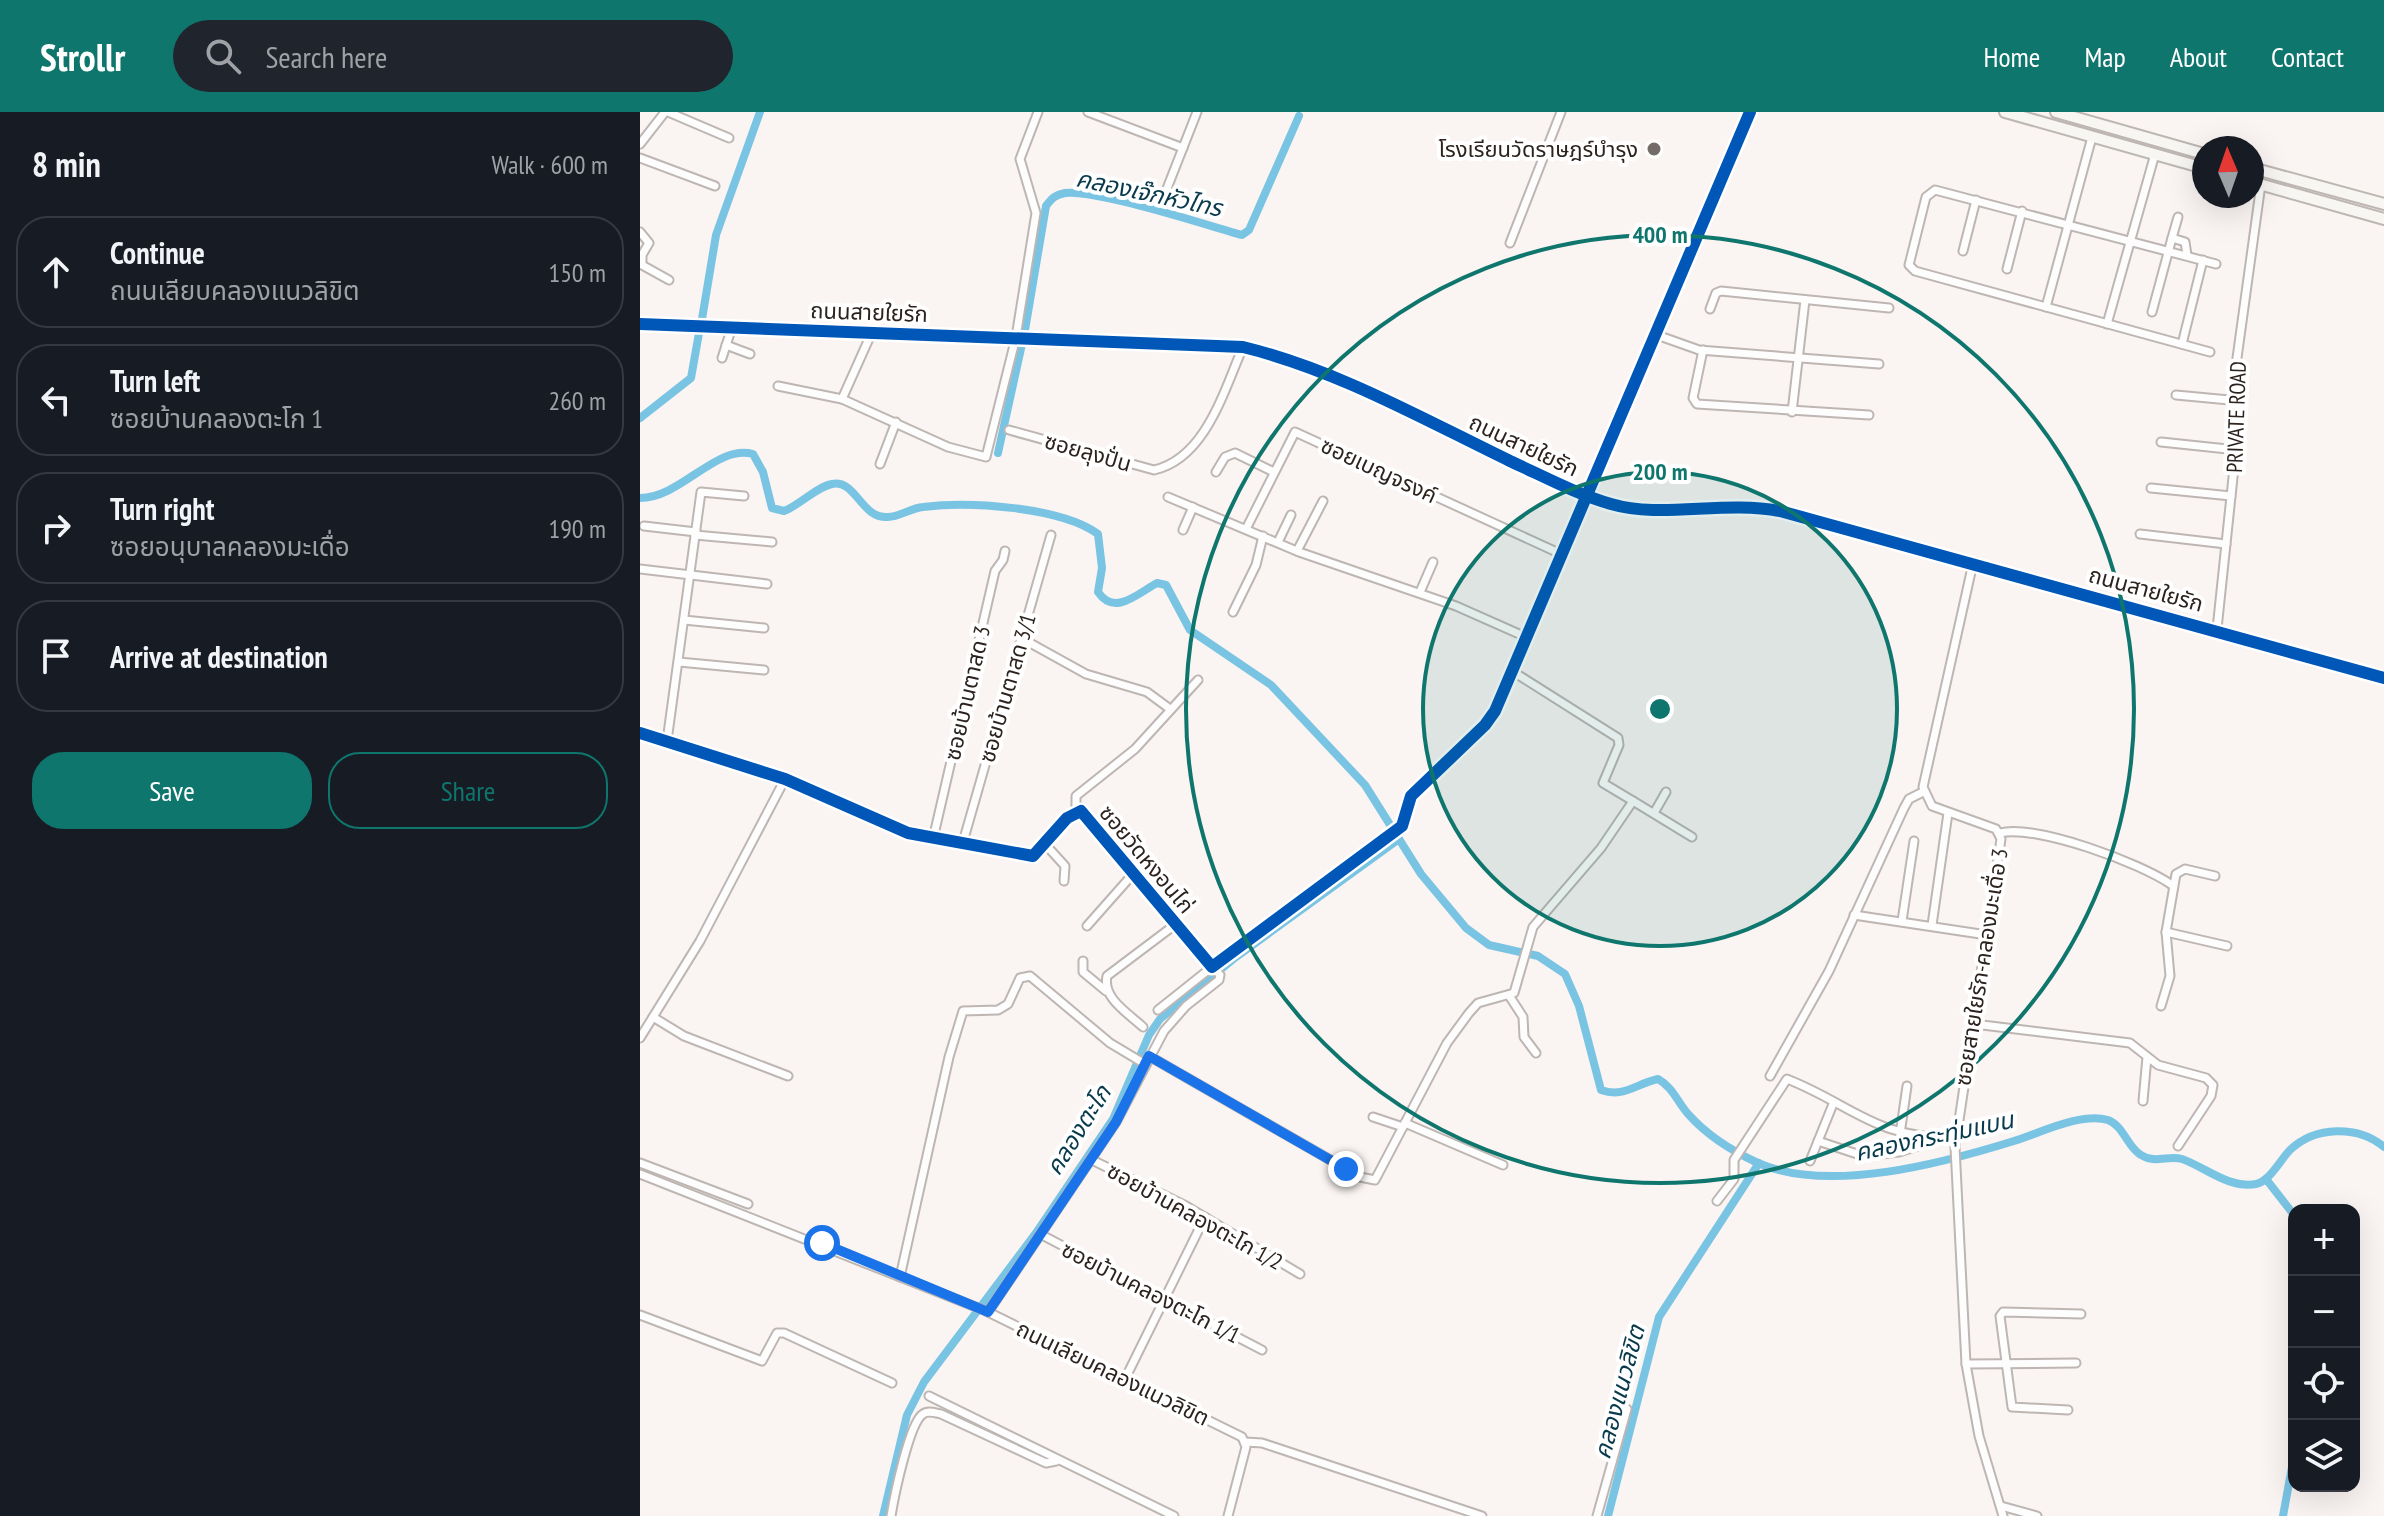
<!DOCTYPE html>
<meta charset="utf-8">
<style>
:root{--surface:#171b24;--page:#20242c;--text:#f1f3f6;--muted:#9ea1a6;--line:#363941;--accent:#0f766e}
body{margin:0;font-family:"PT Sans Narrow","Noto Sans Thai",sans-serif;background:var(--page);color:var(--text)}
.controls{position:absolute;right:24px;bottom:24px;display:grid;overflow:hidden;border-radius:16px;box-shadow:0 8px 32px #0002}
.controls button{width:72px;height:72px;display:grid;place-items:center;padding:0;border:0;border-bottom:2px solid var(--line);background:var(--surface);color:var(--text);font:40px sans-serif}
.compass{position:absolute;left:1552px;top:24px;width:72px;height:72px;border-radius:50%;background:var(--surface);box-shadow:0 8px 32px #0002;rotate:358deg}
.stop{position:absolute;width:24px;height:24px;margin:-18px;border:6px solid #1a73e8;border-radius:50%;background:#fff}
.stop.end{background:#1a73e8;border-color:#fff;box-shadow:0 2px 8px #0008}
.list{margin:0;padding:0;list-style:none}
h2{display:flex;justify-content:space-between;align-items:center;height:104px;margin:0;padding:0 32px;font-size:34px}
h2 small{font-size:26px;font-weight:400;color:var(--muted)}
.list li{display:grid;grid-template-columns:52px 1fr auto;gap:24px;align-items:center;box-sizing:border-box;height:112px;margin:0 16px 16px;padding:0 16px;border:2px solid var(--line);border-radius:32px}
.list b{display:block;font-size:30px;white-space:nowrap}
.list p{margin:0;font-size:26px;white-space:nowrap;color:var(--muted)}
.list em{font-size:26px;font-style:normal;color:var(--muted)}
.actions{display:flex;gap:16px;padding:24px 32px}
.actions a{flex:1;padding:18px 0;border:2px solid var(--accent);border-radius:32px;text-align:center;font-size:28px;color:var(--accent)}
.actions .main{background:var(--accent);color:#fff}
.icon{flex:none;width:44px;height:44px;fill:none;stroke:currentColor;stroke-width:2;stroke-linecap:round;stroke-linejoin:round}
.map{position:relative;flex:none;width:1744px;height:1404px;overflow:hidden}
header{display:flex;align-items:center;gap:48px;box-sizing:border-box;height:112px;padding:0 40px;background:var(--accent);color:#fff}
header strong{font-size:38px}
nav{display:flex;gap:44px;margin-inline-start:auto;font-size:28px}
.search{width:560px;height:72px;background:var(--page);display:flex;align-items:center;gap:20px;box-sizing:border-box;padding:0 28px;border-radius:44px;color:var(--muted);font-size:30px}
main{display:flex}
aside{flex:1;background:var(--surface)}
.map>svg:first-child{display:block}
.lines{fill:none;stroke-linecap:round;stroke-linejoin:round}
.canal{stroke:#7ac4e3;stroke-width:8}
.street-casing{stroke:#bdb6b2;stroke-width:11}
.secondary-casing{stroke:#bdb6b2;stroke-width:14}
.street{stroke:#fefdfd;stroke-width:7}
.secondary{stroke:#f7f6f3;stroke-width:10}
.cycleway-casing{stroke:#fff;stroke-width:17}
.cycleway{stroke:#0057b8;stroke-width:12}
.route{stroke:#1a73e8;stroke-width:10}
.ring{fill:none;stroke:#0f766e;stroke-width:4}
.poi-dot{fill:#746c68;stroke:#fff;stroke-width:3}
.labels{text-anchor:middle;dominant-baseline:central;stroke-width:8;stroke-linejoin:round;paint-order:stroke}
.poi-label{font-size:22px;fill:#2c231e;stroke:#fff;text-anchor:end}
.street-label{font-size:22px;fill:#2c231e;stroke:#fff}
.water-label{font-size:24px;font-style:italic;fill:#093a4c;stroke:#fff}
.centre{fill:#0f766e;stroke:#fff;stroke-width:4}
.ring-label{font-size:24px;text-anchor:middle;font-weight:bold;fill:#0f766e;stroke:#fff;stroke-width:8;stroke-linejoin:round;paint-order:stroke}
</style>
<header>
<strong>Strollr</strong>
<div class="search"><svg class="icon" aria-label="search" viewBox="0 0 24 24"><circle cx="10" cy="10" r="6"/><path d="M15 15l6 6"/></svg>Search here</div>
<nav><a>Home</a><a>Map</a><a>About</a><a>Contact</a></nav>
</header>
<main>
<aside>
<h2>8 min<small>Walk · 600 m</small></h2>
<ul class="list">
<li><svg class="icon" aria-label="ahead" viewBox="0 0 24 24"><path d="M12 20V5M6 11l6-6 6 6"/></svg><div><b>Continue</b><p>ถนนเลียบคลองแนวลิขิต</p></div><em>150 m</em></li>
<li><svg class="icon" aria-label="left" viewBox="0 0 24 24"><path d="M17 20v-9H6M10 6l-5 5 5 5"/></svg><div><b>Turn left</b><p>ซอยบ้านคลองตะโก 1</p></div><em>260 m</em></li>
<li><svg class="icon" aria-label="right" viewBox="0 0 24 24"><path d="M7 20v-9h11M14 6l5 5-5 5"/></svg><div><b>Turn right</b><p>ซอยอนุบาลคลองมะเดื่อ</p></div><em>190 m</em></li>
<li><svg class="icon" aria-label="arrive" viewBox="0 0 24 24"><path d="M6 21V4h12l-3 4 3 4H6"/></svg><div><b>Arrive at destination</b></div></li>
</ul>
<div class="actions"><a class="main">Save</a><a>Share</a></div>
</aside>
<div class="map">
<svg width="1744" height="1404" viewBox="0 0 1744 1404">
<rect width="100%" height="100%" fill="#faf4f2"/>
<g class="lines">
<g class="canal">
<path d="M62,207L76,123L120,0"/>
<path d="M385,218L406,94C412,86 415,83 425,81C456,77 566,113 602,123L609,118L659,4"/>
<path d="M0,306L51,266L59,221"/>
<path d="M358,341L382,232"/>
<path d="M0,386C41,386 76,332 113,342L123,360L132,396L144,399C160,393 176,375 192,372C216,367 221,407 248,405C259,405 271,396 283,395C329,389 421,395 458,422L462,456L458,480C475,505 498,481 517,471L526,473L550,518L631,573L725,673L781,762L826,816L849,833L898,844L925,862L939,894L961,978C984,986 995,972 1018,967C1034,976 1037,990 1049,1003C1067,1023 1094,1040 1118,1051C1190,1082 1303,1051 1374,1029C1400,1021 1441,1000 1468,1008C1484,1014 1487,1035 1501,1043C1515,1052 1528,1043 1542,1047C1565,1055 1589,1077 1616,1072C1630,1069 1640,1048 1650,1038C1675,1014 1718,1013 1744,1035"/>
<path d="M1626,1067L1654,1103"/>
<path d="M243,1404L267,1303L284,1270L396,1121L473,1007L509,923L520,907L596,845L759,727"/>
<path d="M968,1404L1019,1205L1119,1051"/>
<path d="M1643,1404L1654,1344"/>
</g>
<defs>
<g id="street">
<path d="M28,0L89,26"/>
<path d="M448,0L543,36"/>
<path d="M0,32L25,0"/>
<path d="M0,46L75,74"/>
<path d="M524,84L557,0"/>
<path d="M0,120L9,131L2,143V153L29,168"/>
<path d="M1532,126L1538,105"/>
<path d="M870,131L921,0"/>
<path d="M1323,139L1336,88"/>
<path d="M1367,157L1382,99"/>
<path d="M1406,195L1452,25"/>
<path d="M1070,197L1076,181L1081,179L1249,196"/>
<path d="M1512,200L1532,126L1545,130L1547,143"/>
<path d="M1467,212L1515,42"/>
<path d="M1014,222L1059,238L1239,252"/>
<path d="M1542,232L1563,148"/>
<path d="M86,233L110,242"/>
<path d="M1063,238L1053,286L1057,292L1229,303"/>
<path d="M1570,240L1275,159L1269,153L1286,85L1295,78L1576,152"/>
<path d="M82,246L92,215"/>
<path d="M138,274L202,287L308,335L346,345L376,225L396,101L380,47L398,0"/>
<path d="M1536,283L1600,289"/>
<path d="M202,287L232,220"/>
<path d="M1152,300L1165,188"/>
<path d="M369,318L514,358C566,346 584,278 603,235"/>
<path d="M1521,330L1597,338"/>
<path d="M240,352L256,310"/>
<path d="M576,360L585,345L595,341L634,360"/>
<path d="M1511,376L1591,384"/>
<path d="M528,385L659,440L816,494L886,525"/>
<path d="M4,414L56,420"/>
<path d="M606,417L655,320L921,442"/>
<path d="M543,418L553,395"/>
<path d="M1500,422L1586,432"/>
<path d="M55,423L132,430"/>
<path d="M638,430L651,403"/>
<path d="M657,439L683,389"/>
<path d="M1333,451L1283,675L1292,694L1356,717L1361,727L1315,1035L1326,1252L1339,1324L1363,1404"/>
<path d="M0,457L127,472"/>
<path d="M780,480L793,450"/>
<path d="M593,500L616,453L623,424"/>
<path d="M44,508L124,516"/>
<path d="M1577,517L1600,299L1597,246L1621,72"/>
<path d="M381,526L446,562L507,580L530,597"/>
<path d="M39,550L124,558"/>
<path d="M0,621L145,667L268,721L393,744L427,706L441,699L572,855L762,714L771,684L845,613L855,599L1110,0"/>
<path d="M27,629L61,380L104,384"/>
<path d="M993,689L1052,725"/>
<path d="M436,699V684L495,637L558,568"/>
<path d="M1014,701L1026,680"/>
<path d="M1360,721C1396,712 1501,751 1532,773"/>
<path d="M293,727L355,459L363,448L365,439"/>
<path d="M323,730L411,423"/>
<path d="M405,732L425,754L424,769"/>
<path d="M1214,803L1347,823"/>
<path d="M1262,809L1274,729"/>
<path d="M1292,813L1308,701"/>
<path d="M447,814L493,762"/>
<path d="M1526,820L1587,834"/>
<path d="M443,849V860L466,879"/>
<path d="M870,885L883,905L884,925L896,941"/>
<path d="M1521,894L1530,864L1526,820L1536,762L1545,757L1575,764"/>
<path d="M13,905L44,924L148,964"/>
<path d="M1334,912L1490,931L1518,953L1566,966L1573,973L1571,984L1538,1034"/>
<path d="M503,915C488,901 462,886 467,864L536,812"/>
<path d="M0,926L60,829L145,667"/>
<path d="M509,944L720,1065L735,1068L807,931L829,901L838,891L874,881L893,815L961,736L993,689L963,671L979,633L978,626L872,559"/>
<path d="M1130,964L1189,859L1264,696L1269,687L1283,680"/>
<path d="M1503,989L1507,945"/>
<path d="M733,1005L763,1015"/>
<path d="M765,1011L863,1053"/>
<path d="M1260,1022L1267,974"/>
<path d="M1178,1029L1223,1044L1259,1040L1299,1027"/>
<path d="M450,1047L546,1094L660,1162"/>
<path d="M1170,1049L1193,992"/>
<path d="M0,1051L108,1092"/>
<path d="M0,1062L346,1199L602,1325L606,1335L588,1404"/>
<path d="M1077,1089L1094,1067V1048L1147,967C1213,993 1236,1028 1316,1025"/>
<path d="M400,1122L622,1238"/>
<path d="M260,1165L309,945L323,899L358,898L368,892L380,866L390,864L470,931L505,952"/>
<path d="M348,1200L476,1010L524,919L546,894L579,868L580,863L572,855L518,898"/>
<path d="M0,1203L122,1249L137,1221H144L252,1271"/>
<path d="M1326,1252L1436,1251"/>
<path d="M486,1265L565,1105"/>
<path d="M289,1284L534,1404"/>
<path d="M1428,1298L1372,1295L1360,1204L1363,1200L1441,1202"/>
<path d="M605,1330L622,1331L842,1404"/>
<path d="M1361,1394L1397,1404"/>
<path d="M251,1404C254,1386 269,1311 283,1302C288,1298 295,1301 301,1302L406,1351L416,1349"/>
<path d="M957,1404L987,1297"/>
</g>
<g id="secondary">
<path d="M1365,0L1564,56"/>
<path d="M1416,0L1564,42"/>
<path d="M1612,56L1744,92"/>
<path d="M1612,70L1744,107"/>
<path d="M0,212L603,235C697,258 783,307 870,349C903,364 936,382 971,392C1021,407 1084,388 1140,399L1744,566"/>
</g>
</defs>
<use href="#street" class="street-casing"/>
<use href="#secondary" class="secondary-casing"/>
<use href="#street" class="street"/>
<use href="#secondary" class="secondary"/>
<defs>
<g id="cycleway">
<path d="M0,212L603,235C697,258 783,307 870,349C903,364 936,382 971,392C1021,407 1084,388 1140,399L1744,566"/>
<path d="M0,621L145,667L268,721L393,744L427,706L441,699L572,855L762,714L771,684L845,613L855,599L1110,0"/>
</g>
</defs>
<use href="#cycleway" class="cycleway-casing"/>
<use href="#cycleway" class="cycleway"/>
</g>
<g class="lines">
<path class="route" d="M182,1131L348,1200L476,1010L509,944L706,1057"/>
</g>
<circle cx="1020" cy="597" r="237" fill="#0f766e" fill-opacity=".12"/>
<g class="ring">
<circle cx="1020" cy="597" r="237"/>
<circle cx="1020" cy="597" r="474"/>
</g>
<circle class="poi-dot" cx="1014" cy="37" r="8"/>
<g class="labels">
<g class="poi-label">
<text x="998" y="37">โรงเรียนวัดราษฎร์บํารุง</text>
</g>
<g class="street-label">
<text transform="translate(229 200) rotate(2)">ถนนสายใยรัก</text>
<text transform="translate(1596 305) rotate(-88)">PRIVATE ROAD</text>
<text transform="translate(884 333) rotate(25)">ถนนสายใยรัก</text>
<text transform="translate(448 340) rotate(16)">ซอยลุงปั่น</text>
<text transform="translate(739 358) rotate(25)">ซอยเบญจรงค์</text>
<text transform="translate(1506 477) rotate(15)">ถนนสายใยรัก</text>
<text transform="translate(367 576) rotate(-74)">ซอยบ้านตาสด 3/1</text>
<text transform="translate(327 581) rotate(-77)">ซอยบ้านตาสด 3</text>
<text transform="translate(507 747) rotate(50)">ซอยวัดหงอนไก่</text>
<text transform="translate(1341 855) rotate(-81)">ซอยสายใยรัก-คลองมะเดื่อ 3</text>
<text transform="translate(555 1104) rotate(29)">ซอยบ้านคลองตะโก 1/2</text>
<text transform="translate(511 1180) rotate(27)">ซอยบ้านคลองตะโก 1/1</text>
<text transform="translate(473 1261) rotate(26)">ถนนเลียบคลองแนวลิขิต</text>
</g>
<g class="water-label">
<text transform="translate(509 81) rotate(12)">คลองเจ๊กหัวไทร</text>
<text transform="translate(438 1018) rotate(-58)">คลองตะโก</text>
<text transform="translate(1294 1024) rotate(-12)">คลองกระทุ่มแบน</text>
<text transform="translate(979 1280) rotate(-75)">คลองแนวลิขิต</text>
</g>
</g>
<circle cx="1020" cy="597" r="12" class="centre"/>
<g class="ring-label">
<text x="1020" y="131">400 m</text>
<text x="1020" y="368">200 m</text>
</g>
</svg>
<div class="controls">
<button>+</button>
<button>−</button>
<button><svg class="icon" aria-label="locate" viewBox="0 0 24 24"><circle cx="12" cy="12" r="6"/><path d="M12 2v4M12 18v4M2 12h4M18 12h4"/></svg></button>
<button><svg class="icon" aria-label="layers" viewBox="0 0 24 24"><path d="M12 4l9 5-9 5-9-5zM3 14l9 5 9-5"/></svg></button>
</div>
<svg class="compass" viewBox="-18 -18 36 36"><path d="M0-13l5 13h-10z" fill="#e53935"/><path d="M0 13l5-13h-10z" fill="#9ea1a6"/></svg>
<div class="stop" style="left:182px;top:1131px"></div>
<div class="stop end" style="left:706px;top:1057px"></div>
</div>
</main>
